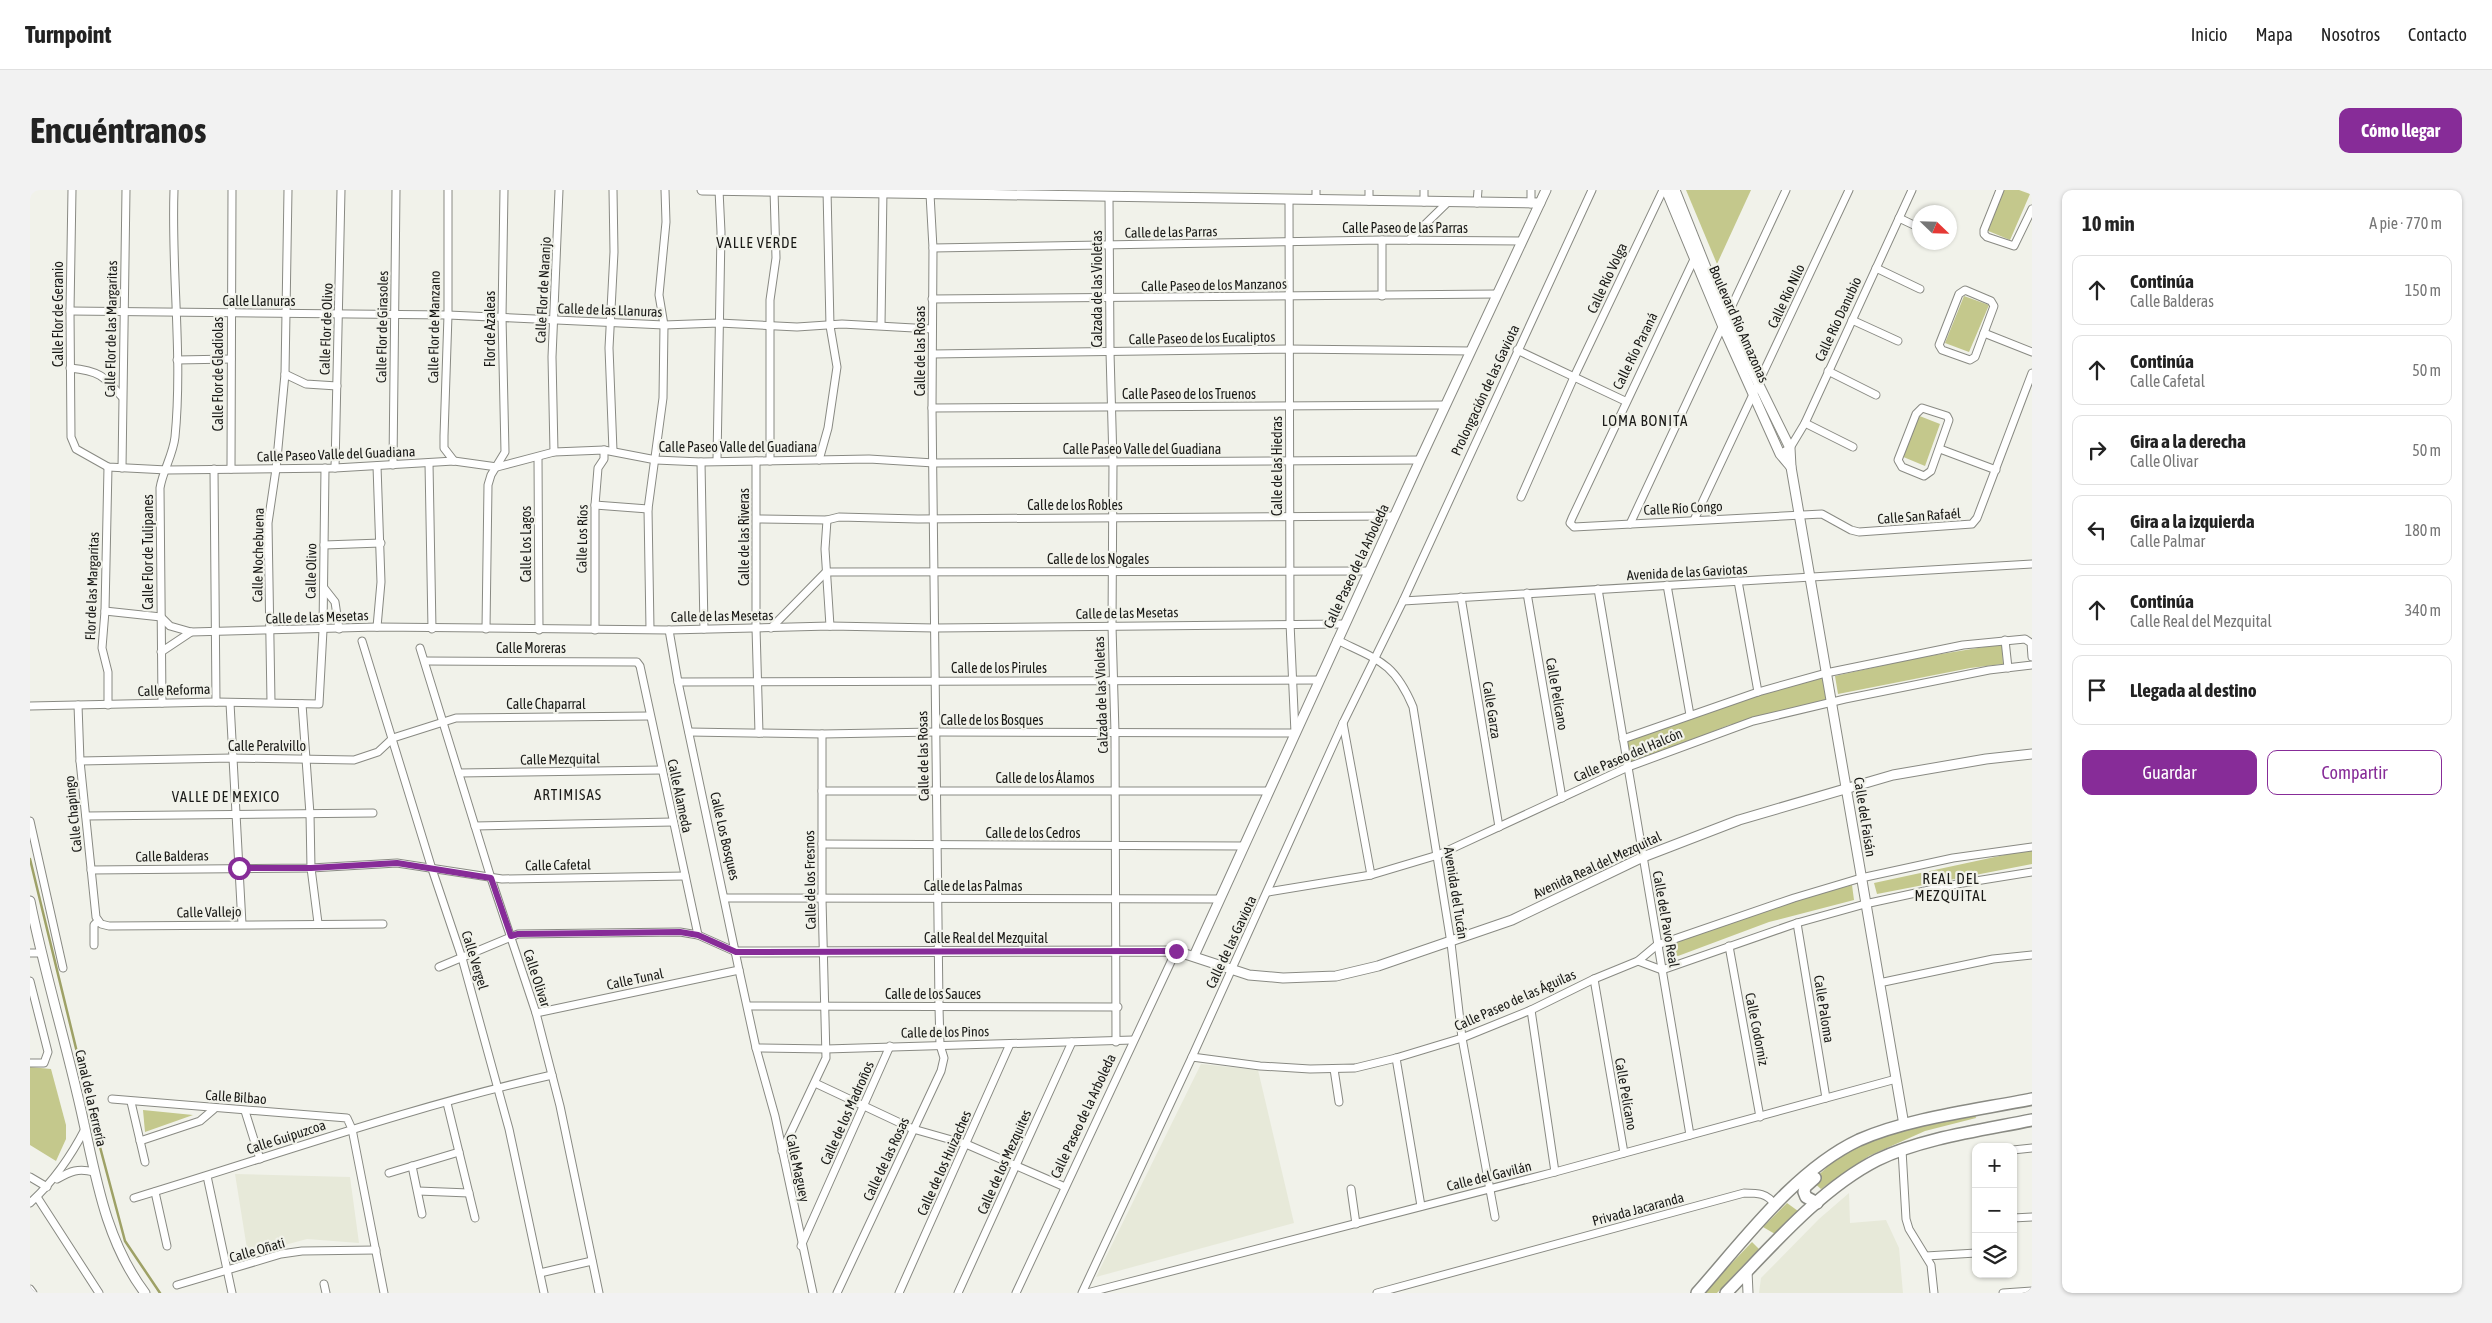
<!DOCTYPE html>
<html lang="es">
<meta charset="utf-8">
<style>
:root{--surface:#fff;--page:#f2f2f2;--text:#222;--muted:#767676;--line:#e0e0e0;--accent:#872c98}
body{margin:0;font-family:"Asap Condensed",sans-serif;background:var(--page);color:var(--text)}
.controls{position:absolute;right:15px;bottom:15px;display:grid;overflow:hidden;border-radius:10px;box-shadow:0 1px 4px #0004}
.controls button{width:45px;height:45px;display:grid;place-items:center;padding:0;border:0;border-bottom:1px solid var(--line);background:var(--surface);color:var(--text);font:25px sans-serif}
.compass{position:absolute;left:1882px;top:15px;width:45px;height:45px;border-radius:50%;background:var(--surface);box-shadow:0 1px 4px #0004;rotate:113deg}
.stop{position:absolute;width:15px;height:15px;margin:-11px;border:4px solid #872c98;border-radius:50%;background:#fff}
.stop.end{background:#872c98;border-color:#fff;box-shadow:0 1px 5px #0008}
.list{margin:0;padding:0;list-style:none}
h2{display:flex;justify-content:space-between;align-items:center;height:65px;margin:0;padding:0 20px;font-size:21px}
h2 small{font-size:16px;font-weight:400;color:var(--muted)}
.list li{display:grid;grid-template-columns:32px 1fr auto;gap:15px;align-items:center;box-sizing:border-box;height:70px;margin:0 10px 10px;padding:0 10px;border:1px solid var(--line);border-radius:10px}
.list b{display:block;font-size:19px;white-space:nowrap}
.list p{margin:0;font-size:16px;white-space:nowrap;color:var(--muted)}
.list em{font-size:16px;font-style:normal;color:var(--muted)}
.actions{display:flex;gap:10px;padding:15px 20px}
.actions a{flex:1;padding:11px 0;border:1px solid var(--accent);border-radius:10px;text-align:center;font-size:18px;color:var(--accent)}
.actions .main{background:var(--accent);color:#fff}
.icon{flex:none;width:28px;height:28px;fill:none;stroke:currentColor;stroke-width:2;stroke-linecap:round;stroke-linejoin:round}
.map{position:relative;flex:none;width:2002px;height:1103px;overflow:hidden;border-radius:10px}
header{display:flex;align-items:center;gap:30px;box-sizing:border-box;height:70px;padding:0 25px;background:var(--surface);border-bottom:1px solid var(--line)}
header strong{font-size:24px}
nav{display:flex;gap:28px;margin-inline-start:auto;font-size:18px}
.intro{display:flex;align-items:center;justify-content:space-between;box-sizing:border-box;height:120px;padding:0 30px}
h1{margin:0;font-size:35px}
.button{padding:12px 22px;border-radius:10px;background:var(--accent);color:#fff;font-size:18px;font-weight:700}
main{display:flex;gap:30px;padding:0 30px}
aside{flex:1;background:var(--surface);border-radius:10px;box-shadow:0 1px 4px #0004}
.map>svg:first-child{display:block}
.built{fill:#e7e9d9}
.green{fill:#c4c88c}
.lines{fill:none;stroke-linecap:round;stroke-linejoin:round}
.stream{stroke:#9ea166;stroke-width:2.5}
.minor-casing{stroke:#898a83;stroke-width:9}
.tertiary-casing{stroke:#898a83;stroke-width:11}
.primary-casing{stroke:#898a83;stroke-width:14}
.minor{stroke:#fff;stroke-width:7}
.tertiary{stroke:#fff;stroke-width:9}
.primary{stroke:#fff;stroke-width:11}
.route{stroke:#872c98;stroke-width:6}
.labels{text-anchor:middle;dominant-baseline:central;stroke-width:4.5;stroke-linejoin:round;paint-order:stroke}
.street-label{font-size:14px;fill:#1a1a17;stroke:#f1f2ea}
.neighbourhood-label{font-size:15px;letter-spacing:1px;fill:#1a1a17;stroke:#f1f2ea}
</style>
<header>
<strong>Turnpoint</strong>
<nav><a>Inicio</a><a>Mapa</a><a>Nosotros</a><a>Contacto</a></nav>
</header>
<div class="intro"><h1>Encuéntranos</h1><a class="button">Cómo llegar</a></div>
<main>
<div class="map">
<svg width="2002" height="1103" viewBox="0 0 2002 1103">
<rect width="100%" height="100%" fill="#f1f2ea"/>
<g class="built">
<path d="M1171,874L1228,880L1264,1033L1066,1087Z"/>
<path d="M205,984L320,987L329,1053L277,1049L218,1065Z"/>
<path d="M1819,1003L1820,1033L1856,1030L1869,1058L1873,1103H1729L1731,1088L1789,1029Z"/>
</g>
<g class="green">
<path d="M1656,0H1721L1687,74Z"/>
<path d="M1972,0H1989L2000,4L1980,50L1956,40Z"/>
<path d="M1934,106L1959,115L1939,162L1915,153Z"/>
<path d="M1887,225L1910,234L1895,276L1871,266Z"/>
<path d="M1972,454L1973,474L1940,478L1808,504L1805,486L1887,468Z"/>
<path d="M1796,483L1801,512L1699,535L1598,577L1595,548Z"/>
<path d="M2002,659V674L1847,704L1844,693Z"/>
<path d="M1822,695L1824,710L1739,732L1648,766L1638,762L1635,755L1734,718Z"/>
<path d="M0,877L21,879L36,935V949L26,971L0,955Z"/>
<path d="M113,920L163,925L115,942Z"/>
<path d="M1944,920L1946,928L1895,941L1839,966L1791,999L1782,991L1817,959L1859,942Z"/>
<path d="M1757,1013L1768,1021L1745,1044L1733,1037Z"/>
<path d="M1722,1052L1729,1059L1687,1103H1673Z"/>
</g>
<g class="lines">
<path class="stream" d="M0,669L70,957L95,1051L130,1103"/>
<defs>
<g id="minor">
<path d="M42,0L40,121L41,247L46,259L78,277L137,280L305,278L424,271L467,277L524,262L574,260L626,270L671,272L839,269L904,273L1390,270"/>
<path d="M418,0V125L414,246V258L424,271"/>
<path d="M583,0L584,62L579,158L583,261"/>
<path d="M1970,0L1954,40V44L1957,47L1984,56L2002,19"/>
<path d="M1079,7L1080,162L1083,272L1082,436L1085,543L1086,852"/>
<path d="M1286,9V0"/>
<path d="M1339,11V0"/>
<path d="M1394,12V0"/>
<path d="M1447,13L1448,0"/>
<path d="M1501,14V0"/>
<path d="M1869,28L1890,38"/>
<path d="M1352,50V106"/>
<path d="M1379,50L1418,12"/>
<path d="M903,58L1352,50L1492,51"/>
<path d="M1666,65L1542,328L1540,333L1544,337L1792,324L1821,340L1829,342L1942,334L1947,328L2002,183"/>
<path d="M1846,78L1890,99"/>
<path d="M1935,100L1961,111L1964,116L1945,167L1940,170L1912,160L1909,155L1929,104Z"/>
<path d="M902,109L1467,104"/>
<path d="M40,121L418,125L634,135L689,133L767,137L812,134L902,139"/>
<path d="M1822,130L1868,151"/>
<path d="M851,135L853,0"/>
<path d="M1954,143L2002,162"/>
<path d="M1487,160L1595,211"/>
<path d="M903,164L1258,159L1441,161"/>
<path d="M147,170L201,169"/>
<path d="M40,178C69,181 73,185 92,207"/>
<path d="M1798,181L1846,205"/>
<path d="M255,184L276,194L307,196"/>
<path d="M902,218L1415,215"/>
<path d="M1892,218L1917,226L1919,230L1901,281L1894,286L1872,277L1868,270L1886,224Z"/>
<path d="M1775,233L1823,257"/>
<path d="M1910,259L1966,280"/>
<path d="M524,262L522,167L529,0"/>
<path d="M1750,264L1760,258L1775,233L1882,0"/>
<path d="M508,267L509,440"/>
<path d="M687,270L691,42L689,0"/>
<path d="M789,270L798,238L807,177L800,136L797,0"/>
<path d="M726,271V438L729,543"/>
<path d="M740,271V110L746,68L744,0"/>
<path d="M671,272L674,439"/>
<path d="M399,273L402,439"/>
<path d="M363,275L366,0"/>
<path d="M92,278L96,0"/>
<path d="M305,278L311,0"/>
<path d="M184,279L186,512"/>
<path d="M201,279L202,0"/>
<path d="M1491,307L1544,187L1633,0"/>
<path d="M565,315L618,319"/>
<path d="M727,329L797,330L809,327L888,329L1364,326"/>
<path d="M797,330L795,359L800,436"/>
<path d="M1664,330L1819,0"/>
<path d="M1600,334L1756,0"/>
<path d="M294,355L351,353"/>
<path d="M1708,391L1728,502"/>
<path d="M1637,395L1660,525"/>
<path d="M294,398L305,412L309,439"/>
<path d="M1568,399L1660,945"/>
<path d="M1497,403L1532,608"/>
<path d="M1431,407L1469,637"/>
<path d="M1373,411L2002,374"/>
<path d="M75,421L131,427L140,436L161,442L347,437L639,440L800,436L905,438L1315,434"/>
<path d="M347,437L351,392L347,276"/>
<path d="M741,438L796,382L1340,381"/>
<path d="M456,439L458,295L461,285L475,262L472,127L474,0"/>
<path d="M620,439L618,319L633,208L634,135L629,105L636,32L635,0"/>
<path d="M565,440V315L568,278L574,269V260"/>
<path d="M639,440L648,492L709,780L726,858L745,926L783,1103"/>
<path d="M1307,450C1348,470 1364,472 1383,517L1421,753L1432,848L1465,1027"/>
<path d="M1975,450L1978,478"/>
<path d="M332,451L402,679L432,768L479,939L514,1103"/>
<path d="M390,458L461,688L506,823L530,916L569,1103"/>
<path d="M131,462L161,442"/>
<path d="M395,471L607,472L610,476L668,745"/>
<path d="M648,492L1289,490"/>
<path d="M241,512L238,333L246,279L255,184L258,0"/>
<path d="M132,513L130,298C133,280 143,265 145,247C153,165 141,82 144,0"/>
<path d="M200,513L212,734"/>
<path d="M272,514L280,624L281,678L288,733"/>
<path d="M48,515L50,571L66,727L71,734L79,736L353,734"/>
<path d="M78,515V482L72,458L75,421L78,277"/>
<path d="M0,516L186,512L289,514L293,440L295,278"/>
<path d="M1313,533L1341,685"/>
<path d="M659,542L792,544L905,542L1265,543L1260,433L1259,9"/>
<path d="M1593,549L1728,502L1796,483L1933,455L1995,449L2001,453L2002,467"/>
<path d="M50,571L202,568L324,570L348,562L363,548L426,528L619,526"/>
<path d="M429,583L632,580"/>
<path d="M792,601H1239"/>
<path d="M56,626L343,623"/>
<path d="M0,631L33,778"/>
<path d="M445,636L643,632"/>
<path d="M792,654L1214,656"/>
<path d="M61,680L281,678L367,673L472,689L655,686"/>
<path d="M1238,702L1341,685L1408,665L1598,577L1723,531L1815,509L1959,480L2002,475"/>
<path d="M696,708L1190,709"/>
<path d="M1767,733L1796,908"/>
<path d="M64,755V735L68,731"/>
<path d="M1699,756L1730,927"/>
<path d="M0,763H11"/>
<path d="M1608,771L1632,780L1767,733L1835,714L1927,694L2002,682"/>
<path d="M409,777L488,744L650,742L668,745L706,762"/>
<path d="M1564,789L1594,963"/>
<path d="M0,791L18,862L14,873H0"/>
<path d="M1849,793L1963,769L2002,765"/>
<path d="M719,816L1088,817"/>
<path d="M1501,820L1525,982"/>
<path d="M506,823L709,780"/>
<path d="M726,858L796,859L1103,850"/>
<path d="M1162,867L1230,876L1280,879L1325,878L1366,868L1432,848L1501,820L1564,789L1608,771L1627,755L1764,708L1831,688L1923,668L2002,657"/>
<path d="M1366,868L1391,1016"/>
<path d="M1304,879L1309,912"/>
<path d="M785,893L883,939L936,954L1035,997"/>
<path d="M82,909L317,928L322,939L354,1103"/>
<path d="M101,912L115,972"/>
<path d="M417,913L445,1028"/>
<path d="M215,921L230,969"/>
<path d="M110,951L170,931L184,919"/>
<path d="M1872,960L1876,1029L1879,1039L1901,1075L1904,1103"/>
<path d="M1983,960L2002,958"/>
<path d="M752,961L796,868L792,709V544"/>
<path d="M382,976L392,1024"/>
<path d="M359,983L429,962"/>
<path d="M177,986L202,1103"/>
<path d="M0,987L17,997"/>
<path d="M27,989C41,981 48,978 64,982"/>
<path d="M1321,999L1326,1034"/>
<path d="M388,1001L439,1003"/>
<path d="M125,1002L137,1056"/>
<path d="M7,1007L69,1103"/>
<path d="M104,1008C243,966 380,917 522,885"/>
<path d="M0,1013C24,991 40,968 55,939"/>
<path d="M1983,1028L2002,1027"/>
<path d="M771,1056L860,856"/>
<path d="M1896,1066L1946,1063"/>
<path d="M510,1083L562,1071"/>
<path d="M294,1094L296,1103"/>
<path d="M147,1095L251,1064L272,1061L346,1060"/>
<path d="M0,1099L3,1103"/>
<path d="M807,1103L911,881L914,868L910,855L909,817L902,218L903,58L900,4"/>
<path d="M869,1103L980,854"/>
<path d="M928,1103L1042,852"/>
<path d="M986,1103L1146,761"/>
<path d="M1052,1103L1162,867L1313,533L1373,411L1562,0"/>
<path d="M1057,1103L1525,982L1866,889"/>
<path d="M1347,1103L1714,1003C1728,1003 1737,1003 1745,1015"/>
<path d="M1973,1103L2002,1101"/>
</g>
<g id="tertiary">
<path d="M672,0L1510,13"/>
<path d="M1636,0L1693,137L1750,264L1761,277"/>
<path d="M1645,0L1696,128L1760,258L1761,277L1874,935"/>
<path d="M0,711C13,776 32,839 47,903C64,972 71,1045 115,1103"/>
<path d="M706,762L1146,761L1219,785L1253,788L1306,786L1348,776L1482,730L1613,667L1709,630L1863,585L1956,569L2002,564"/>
<path d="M1164,766L1390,270L1516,0"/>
<path d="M1717,1081L1718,1103"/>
</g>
<g id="primary">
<path d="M1785,988L1775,997L1774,1002L1776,1007L1787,1013"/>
<path d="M1667,1103C1713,1051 1765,980 1829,950C1879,928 1947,920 2002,909"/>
<path d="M1696,1103C1740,1058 1790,999 1847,970C1892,948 1953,940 2002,930"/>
</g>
</defs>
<use href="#minor" class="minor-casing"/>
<use href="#tertiary" class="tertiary-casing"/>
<use href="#primary" class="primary-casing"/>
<use href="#minor" class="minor"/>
<use href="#tertiary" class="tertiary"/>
<use href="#primary" class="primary"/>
</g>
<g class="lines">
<path class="route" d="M209,678H281L367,673L461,688L481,746L488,744L650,742L668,745L706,762L1146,761"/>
</g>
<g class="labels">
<g class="street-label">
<text x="1375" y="38">Calle Paseo de las Parras</text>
<text transform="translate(1141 42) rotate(-1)">Calle de las Parras</text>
<text transform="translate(1577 88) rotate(-65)">Calle Río Volga</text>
<text transform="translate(1184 95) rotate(-1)">Calle Paseo de los Manzanos</text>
<text transform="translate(1067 99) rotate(-90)">Calzada de las Violetas</text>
<text transform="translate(513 100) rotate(-87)">Calle Flor de Naranjo</text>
<text transform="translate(1756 106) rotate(-65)">Calle Río Nilo</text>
<text x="229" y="111">Calle Llanuras</text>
<text transform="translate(580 120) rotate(2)">Calle de las Llanuras</text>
<text transform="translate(28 124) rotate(-90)">Calle Flor de Geranio</text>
<text transform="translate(1808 129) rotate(-65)">Calle Río Danubio</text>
<text transform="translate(1709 134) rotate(66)">Boulevard Río Amazonas</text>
<text transform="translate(352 137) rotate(-89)">Calle Flor de Girasoles</text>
<text transform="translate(404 137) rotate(-89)">Calle Flor de Manzano</text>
<text transform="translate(81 139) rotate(-89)">Calle Flor de las Margaritas</text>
<text transform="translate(296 139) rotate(-88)">Calle Flor de Olivo</text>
<text transform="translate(460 139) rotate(-90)">Flor de Azaleas</text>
<text transform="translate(1172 148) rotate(-1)">Calle Paseo de los Eucaliptos</text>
<text transform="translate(890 161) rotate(-90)">Calle de las Rosas</text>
<text transform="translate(1605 161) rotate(-64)">Calle Río Paraná</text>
<text transform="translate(188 184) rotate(-90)">Calle Flor de Gladiolas</text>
<text transform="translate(1455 200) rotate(-65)">Prolongación de las Gaviota</text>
<text x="1159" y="204">Calle Paseo de los Truenos</text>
<text x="708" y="257">Calle Paseo Valle del Guadiana</text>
<text x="1112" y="259">Calle Paseo Valle del Guadiana</text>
<text transform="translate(306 264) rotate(-2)">Calle Paseo Valle del Guadiana</text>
<text transform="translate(1247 276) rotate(-90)">Calle de las Hiedras</text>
<text x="1045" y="315">Calle de los Robles</text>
<text transform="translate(1653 318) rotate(-3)">Calle Río Congo</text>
<text transform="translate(1889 326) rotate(-4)">Calle San Rafaél</text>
<text transform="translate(714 347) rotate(-90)">Calle de las Riveras</text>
<text transform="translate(552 349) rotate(-89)">Calle Los Ríos</text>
<text transform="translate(496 354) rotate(-90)">Calle Los Lagos</text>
<text transform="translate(118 362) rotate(-90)">Calle Flor de Tulipanes</text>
<text transform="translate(228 365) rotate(-89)">Calle Nochebuena</text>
<text x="1068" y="369">Calle de los Nogales</text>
<text transform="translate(1326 376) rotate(-65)">Calle Paseo de la Arboleda</text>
<text transform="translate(281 381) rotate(-89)">Calle Olivo</text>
<text transform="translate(1657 382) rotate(-3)">Avenida de las Gaviotas</text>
<text transform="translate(62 396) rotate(-88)">Flor de las Margaritas</text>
<text transform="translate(1097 423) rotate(-1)">Calle de las Mesetas</text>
<text transform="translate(692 426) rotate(-1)">Calle de las Mesetas</text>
<text transform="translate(287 427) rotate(-2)">Calle de las Mesetas</text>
<text x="501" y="458">Calle Moreras</text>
<text x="969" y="478">Calle de los Pirules</text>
<text transform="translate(144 500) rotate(-2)">Calle Reforma</text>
<text transform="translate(1527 504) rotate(80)">Calle Pelícano</text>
<text transform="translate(1071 505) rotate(-92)">Calzada de las Violetas</text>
<text x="516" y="514">Calle Chaparral</text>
<text transform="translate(1462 520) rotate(81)">Calle Garza</text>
<text x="962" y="530">Calle de los Bosques</text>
<text x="237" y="556">Calle Peralvillo</text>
<text transform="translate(1598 565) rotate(-23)">Calle Paseo del Halcón</text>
<text transform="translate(893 566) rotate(-91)">Calle de las Rosas</text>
<text transform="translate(530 569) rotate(-1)">Calle Mezquital</text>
<text x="1015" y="588">Calle de los Álamos</text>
<text transform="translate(650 606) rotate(78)">Calle Alameda</text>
<text transform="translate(43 624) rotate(-96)">Calle Chapingo</text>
<text transform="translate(1835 627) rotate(81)">Calle del Faisán</text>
<text x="1003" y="643">Calle de los Cedros</text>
<text transform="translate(695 646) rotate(77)">Calle Los Bosques</text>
<text transform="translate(142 666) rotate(-1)">Calle Balderas</text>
<text transform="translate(528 675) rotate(-1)">Calle Cafetal</text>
<text transform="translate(1567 675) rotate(-25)">Avenida Real del Mezquital</text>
<text transform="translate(780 690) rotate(-91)">Calle de los Fresnos</text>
<text x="943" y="696">Calle de las Palmas</text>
<text transform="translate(1426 703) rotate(81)">Avenida del Tucán</text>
<text transform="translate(179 722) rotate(-1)">Calle Vallejo</text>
<text transform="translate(1636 729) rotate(80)">Calle del Pavo Real</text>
<text x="956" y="748">Calle Real del Mezquital</text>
<text transform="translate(1201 752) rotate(-65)">Calle de las Gaviota</text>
<text transform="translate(445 770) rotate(73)">Calle Vergel</text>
<text transform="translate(507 788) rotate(72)">Calle Olivar</text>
<text transform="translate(605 789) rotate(-12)">Calle Tunal</text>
<text x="903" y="804">Calle de los Sauces</text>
<text transform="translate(1485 810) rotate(-24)">Calle Paseo de las Águilas</text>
<text transform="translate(1794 819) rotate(81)">Calle Paloma</text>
<text transform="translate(1727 839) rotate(79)">Calle Codorniz</text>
<text transform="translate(915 842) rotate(-1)">Calle de los Pinos</text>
<text transform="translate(1596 904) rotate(80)">Calle Pelícano</text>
<text transform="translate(206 907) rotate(4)">Calle Bilbao</text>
<text transform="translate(61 908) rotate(77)">Canal de la Ferrería</text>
<text transform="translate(817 923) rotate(-66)">Calle de los Madroños</text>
<text transform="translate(1053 926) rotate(-65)">Calle Paseo de la Arboleda</text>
<text transform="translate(256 947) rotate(-18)">Calle Guipuzcoa</text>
<text transform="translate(856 969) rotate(-65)">Calle de las Rosas</text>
<text transform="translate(974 972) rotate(-66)">Calle de los Mezquites</text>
<text transform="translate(914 973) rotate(-66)">Calle de los Huizaches</text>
<text transform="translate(768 978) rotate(78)">Calle Maguey</text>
<text transform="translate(1459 986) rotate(-14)">Calle del Gavilán</text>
<text transform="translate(1608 1019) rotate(-15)">Privada Jacaranda</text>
<text transform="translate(227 1060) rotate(-16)">Calle Oñati</text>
</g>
<g class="neighbourhood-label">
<text x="727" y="52">VALLE VERDE</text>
<text x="1615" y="230">LOMA BONITA</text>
<text x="538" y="604">ARTIMISAS</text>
<text x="196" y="606">VALLE DE MEXICO</text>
<text x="1921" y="688">REAL DEL<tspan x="1921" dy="17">MEZQUITAL</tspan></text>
</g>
</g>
</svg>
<div class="controls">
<button>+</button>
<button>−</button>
<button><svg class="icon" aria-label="layers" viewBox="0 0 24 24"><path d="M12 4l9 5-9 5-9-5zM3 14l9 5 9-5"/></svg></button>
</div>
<svg class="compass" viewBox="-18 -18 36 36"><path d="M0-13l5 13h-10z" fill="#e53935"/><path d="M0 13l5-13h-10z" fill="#767676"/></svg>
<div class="stop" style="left:209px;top:678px"></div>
<div class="stop end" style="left:1146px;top:761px"></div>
</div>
<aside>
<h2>10 min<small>A pie · 770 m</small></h2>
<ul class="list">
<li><svg class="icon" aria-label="ahead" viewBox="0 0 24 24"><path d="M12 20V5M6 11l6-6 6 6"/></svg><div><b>Continúa</b><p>Calle Balderas</p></div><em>150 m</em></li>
<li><svg class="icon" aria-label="ahead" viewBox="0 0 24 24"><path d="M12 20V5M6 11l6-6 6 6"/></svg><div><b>Continúa</b><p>Calle Cafetal</p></div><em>50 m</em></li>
<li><svg class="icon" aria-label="right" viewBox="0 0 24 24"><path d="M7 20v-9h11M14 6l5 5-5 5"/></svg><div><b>Gira a la derecha</b><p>Calle Olivar</p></div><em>50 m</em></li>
<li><svg class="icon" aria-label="left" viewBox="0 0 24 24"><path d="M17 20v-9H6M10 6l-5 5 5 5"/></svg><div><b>Gira a la izquierda</b><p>Calle Palmar</p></div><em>180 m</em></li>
<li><svg class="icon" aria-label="ahead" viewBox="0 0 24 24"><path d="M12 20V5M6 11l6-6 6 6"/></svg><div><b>Continúa</b><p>Calle Real del Mezquital</p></div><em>340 m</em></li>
<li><svg class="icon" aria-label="arrive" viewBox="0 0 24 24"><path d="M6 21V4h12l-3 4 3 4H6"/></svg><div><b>Llegada al destino</b></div></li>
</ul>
<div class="actions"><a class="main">Guardar</a><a>Compartir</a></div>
</aside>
</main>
